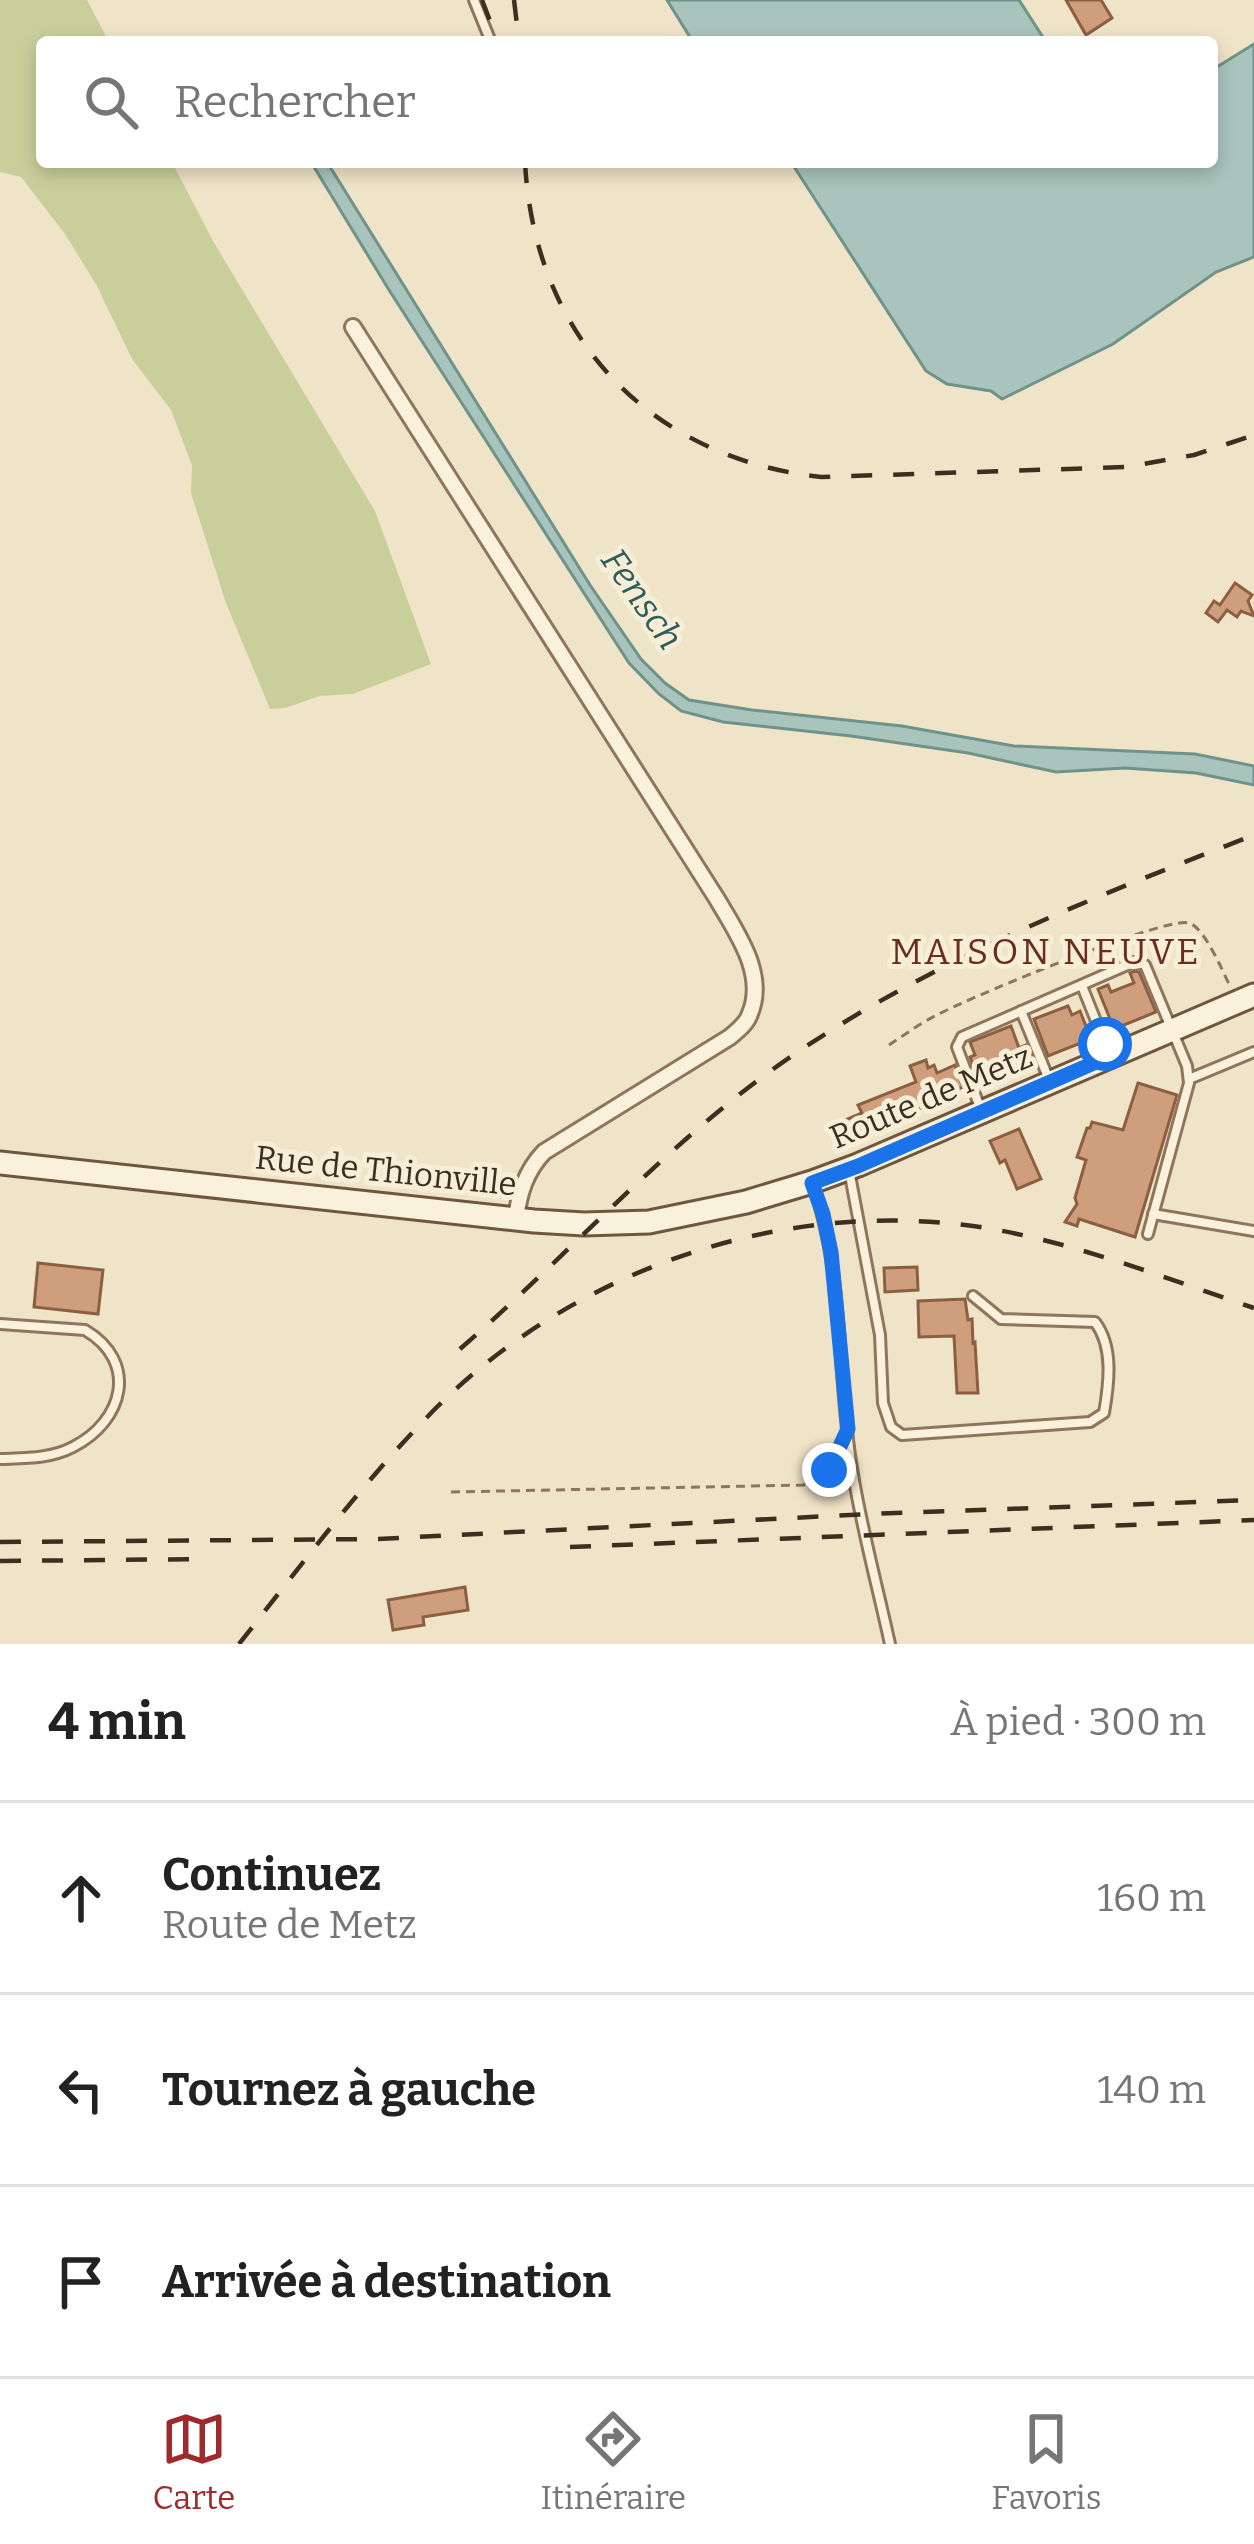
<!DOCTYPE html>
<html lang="fr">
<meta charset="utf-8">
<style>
:root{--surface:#fff;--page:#f2f2f2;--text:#222;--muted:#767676;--line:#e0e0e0;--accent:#9e2a2b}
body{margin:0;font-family:Bitter,serif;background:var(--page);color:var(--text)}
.stop{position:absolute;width:36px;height:36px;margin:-27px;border:9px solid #1a73e8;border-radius:50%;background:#fff}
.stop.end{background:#1a73e8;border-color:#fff;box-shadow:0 3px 12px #0008}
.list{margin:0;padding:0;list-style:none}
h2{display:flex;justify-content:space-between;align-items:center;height:156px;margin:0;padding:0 48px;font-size:51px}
h2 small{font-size:39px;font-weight:400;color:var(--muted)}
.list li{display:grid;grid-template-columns:78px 1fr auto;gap:36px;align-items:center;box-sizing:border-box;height:192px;padding:0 48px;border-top:3px solid var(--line)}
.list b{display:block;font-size:45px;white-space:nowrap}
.list p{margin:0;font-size:39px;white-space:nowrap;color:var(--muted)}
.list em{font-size:39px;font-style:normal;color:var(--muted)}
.icon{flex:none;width:66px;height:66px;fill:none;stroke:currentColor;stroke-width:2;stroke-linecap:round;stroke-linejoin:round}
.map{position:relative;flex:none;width:1254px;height:1644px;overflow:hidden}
.search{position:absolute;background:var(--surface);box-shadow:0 6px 18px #0003;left:36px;right:36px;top:36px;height:132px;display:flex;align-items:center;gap:30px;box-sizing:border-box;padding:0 42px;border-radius:12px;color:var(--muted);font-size:45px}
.sheet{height:732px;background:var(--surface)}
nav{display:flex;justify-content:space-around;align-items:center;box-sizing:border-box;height:168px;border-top:3px solid var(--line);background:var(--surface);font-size:33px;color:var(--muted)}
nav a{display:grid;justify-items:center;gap:6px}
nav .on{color:var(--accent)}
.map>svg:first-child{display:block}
.green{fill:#c9cf9b}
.water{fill:#a9c4bc;stroke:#6f938a;stroke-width:3}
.building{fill:#cf9f7d;stroke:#8d5f41;stroke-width:3}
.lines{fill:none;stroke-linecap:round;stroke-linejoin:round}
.lane-casing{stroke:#8d765c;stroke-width:14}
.street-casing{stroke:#8d765c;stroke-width:20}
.secondary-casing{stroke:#6f573f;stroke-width:27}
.path{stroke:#8d765c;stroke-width:3;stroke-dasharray:9 6;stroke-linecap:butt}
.lane{stroke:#faf1dc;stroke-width:8}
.street{stroke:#faf1dc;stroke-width:14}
.secondary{stroke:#faf1dc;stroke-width:21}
.rail{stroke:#3d2e20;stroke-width:4.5;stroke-dasharray:21 21;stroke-linecap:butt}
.route{stroke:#1a73e8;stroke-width:15}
.labels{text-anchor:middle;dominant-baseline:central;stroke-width:10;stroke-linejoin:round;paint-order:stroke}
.street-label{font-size:33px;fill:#3d2e20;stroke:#f7eed8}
.water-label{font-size:36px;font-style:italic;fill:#2f5d5a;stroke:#f7eed8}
.neighbourhood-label{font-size:36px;letter-spacing:3px;fill:#6b2e1e;stroke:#f7eed8}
</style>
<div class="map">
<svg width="1254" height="1644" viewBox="0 0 1254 1644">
<rect width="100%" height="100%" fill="#f0e4c8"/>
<path class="green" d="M0,0H87L109,42H42V162H172L213,241L375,511L431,664L353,694L320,696L285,708L270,709L226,603L191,493L192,465L171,410L132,359L97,286L65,234L21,177L0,172Z"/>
<g class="water">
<path d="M667,0H1019L1046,42H693Z"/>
<path d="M1254,44V257L1216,272L1113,344L1002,399L991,391L947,384L926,371L791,162H1212V70Z"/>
<path d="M311,162H327L590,585L641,659L665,683L689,700L752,710L902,726L1014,746L1195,754L1254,766V785L1196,773L1125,768L1056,772L968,753L851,736L723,722L681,711L659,694L629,663L389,290Z"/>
</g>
<g class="building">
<path d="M1066,0H1101L1112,18L1086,35Z"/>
<path d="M1235,583L1252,595L1248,601L1254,616L1241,611L1237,617L1227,610L1218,622L1206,613L1214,601L1220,605Z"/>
<path d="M1135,971L1139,972L1156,1012L1114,1029L1098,989L1108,985L1111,992L1134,983L1130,973Z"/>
<path d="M1068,1006L1072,1015L1080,1011L1091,1039L1048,1056L1034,1019Z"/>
<path d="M1011,1026L1019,1048L1026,1045L1033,1063L980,1084L970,1057L975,1055L970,1042Z"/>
<path d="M926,1060L928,1068L934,1065L937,1073L955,1065L963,1087L955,1090L957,1094L917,1110L915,1106L891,1115L893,1120L854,1137L851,1132L843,1136L838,1123L862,1113L858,1105L916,1082L910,1066Z"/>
<path d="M1138,1083L1177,1095L1135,1237L1079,1219L1077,1226L1065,1222L1077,1204L1075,1198L1086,1160L1077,1157L1087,1128H1090L1092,1122L1123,1130Z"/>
<path d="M1019,1129L1041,1179L1017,1189L1005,1160L1000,1163L990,1141Z"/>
<path d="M38,1263L103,1270L98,1314L34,1307Z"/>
<path d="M917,1267L918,1290L885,1292L884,1268Z"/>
<path d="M965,1299L968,1320L972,1319L973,1343L975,1342L978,1393H957L954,1336L919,1337L918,1301Z"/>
<path d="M465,1587L468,1610L423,1617L424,1625L393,1630L388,1600Z"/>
</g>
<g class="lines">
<defs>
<g id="lane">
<path d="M474,0L491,42"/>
<path d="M1082,986L1108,1051"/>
<path d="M1021,1011L1050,1082"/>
<path d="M1189,1079L1254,1052"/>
<path d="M981,1110L957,1047L962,1037L1134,962L1145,965L1187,1066L1189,1083L1148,1234"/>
<path d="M849,1170L880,1335L883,1403L891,1427L902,1435L1090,1422L1104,1413C1109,1384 1114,1347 1095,1322L1001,1319L973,1296"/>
<path d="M813,1185C844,1273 837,1370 851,1462C860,1523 877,1584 890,1644"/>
<path d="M1153,1214L1254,1231"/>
<path d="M0,1324L85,1330C139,1362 124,1421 73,1447C50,1459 25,1458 0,1459"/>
</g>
<path id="street" d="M353,327L717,899C736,932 768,975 749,1016C746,1024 737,1031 730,1037L544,1152C526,1171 519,1193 516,1219"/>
<path id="secondary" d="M0,1163L534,1221L584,1224L649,1222L746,1202L812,1182L858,1165L1254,995"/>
</defs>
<use href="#lane" class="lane-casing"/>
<use href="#street" class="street-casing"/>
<use href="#secondary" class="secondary-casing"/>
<g class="path">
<path d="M889,1045C907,1033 925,1020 945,1011C977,995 1165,916 1189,923C1204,927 1222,970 1229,984"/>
<path d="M451,1492L803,1485C822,1480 829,1470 837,1453"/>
</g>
<use href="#lane" class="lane"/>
<use href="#street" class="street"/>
<use href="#secondary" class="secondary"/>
<g class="rail">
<path d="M482,0L498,42"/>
<path d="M514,0L519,42"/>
<path d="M525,162C534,335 648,458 821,477L1126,467L1194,455L1254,435"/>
<path d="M460,1349C563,1260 654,1157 765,1075C913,967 1084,901 1254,835"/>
<path d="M0,1542L377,1539L870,1514L1254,1500"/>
<path d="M570,1547L1254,1520"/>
<path d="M0,1561L210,1559"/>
<path d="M239,1644C303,1563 365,1479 438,1406C581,1265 793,1195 992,1229C1082,1245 1168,1279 1254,1308"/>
</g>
</g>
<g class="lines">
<path class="route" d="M829,1470L848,1429L831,1252L823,1214L812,1183L858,1166L1110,1056L1105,1044"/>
</g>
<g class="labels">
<g class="street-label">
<text transform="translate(931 1097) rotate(-23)">Route de Metz</text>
<text transform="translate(386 1171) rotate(6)">Rue de Thionville</text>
</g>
<g class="water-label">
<text transform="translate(642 599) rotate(55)">Fensch</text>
</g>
<g class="neighbourhood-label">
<text x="1046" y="952">MAISON NEUVE</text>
</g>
</g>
</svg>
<div class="stop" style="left:1105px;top:1044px"></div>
<div class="stop end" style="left:829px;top:1470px"></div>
<div class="search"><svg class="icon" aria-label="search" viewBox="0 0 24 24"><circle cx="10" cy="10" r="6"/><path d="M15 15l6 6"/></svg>Rechercher</div>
</div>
<section class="sheet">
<h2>4 min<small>À pied · 300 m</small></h2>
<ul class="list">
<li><svg class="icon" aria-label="ahead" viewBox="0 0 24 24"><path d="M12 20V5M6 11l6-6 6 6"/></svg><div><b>Continuez</b><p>Route de Metz</p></div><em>160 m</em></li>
<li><svg class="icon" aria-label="left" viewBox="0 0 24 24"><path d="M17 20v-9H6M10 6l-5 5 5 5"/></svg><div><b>Tournez à gauche</b></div><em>140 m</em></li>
<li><svg class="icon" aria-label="arrive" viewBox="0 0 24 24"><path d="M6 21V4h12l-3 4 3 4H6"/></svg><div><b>Arrivée à destination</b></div></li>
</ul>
</section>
<nav>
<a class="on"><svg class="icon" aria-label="map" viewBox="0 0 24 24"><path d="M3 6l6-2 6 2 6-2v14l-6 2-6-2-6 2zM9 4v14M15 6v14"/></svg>Carte</a>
<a><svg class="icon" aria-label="directions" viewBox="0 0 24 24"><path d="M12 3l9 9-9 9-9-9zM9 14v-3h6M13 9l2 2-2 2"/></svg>Itinéraire</a>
<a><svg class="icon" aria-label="saved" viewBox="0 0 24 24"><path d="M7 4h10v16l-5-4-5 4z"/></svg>Favoris</a>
</nav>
